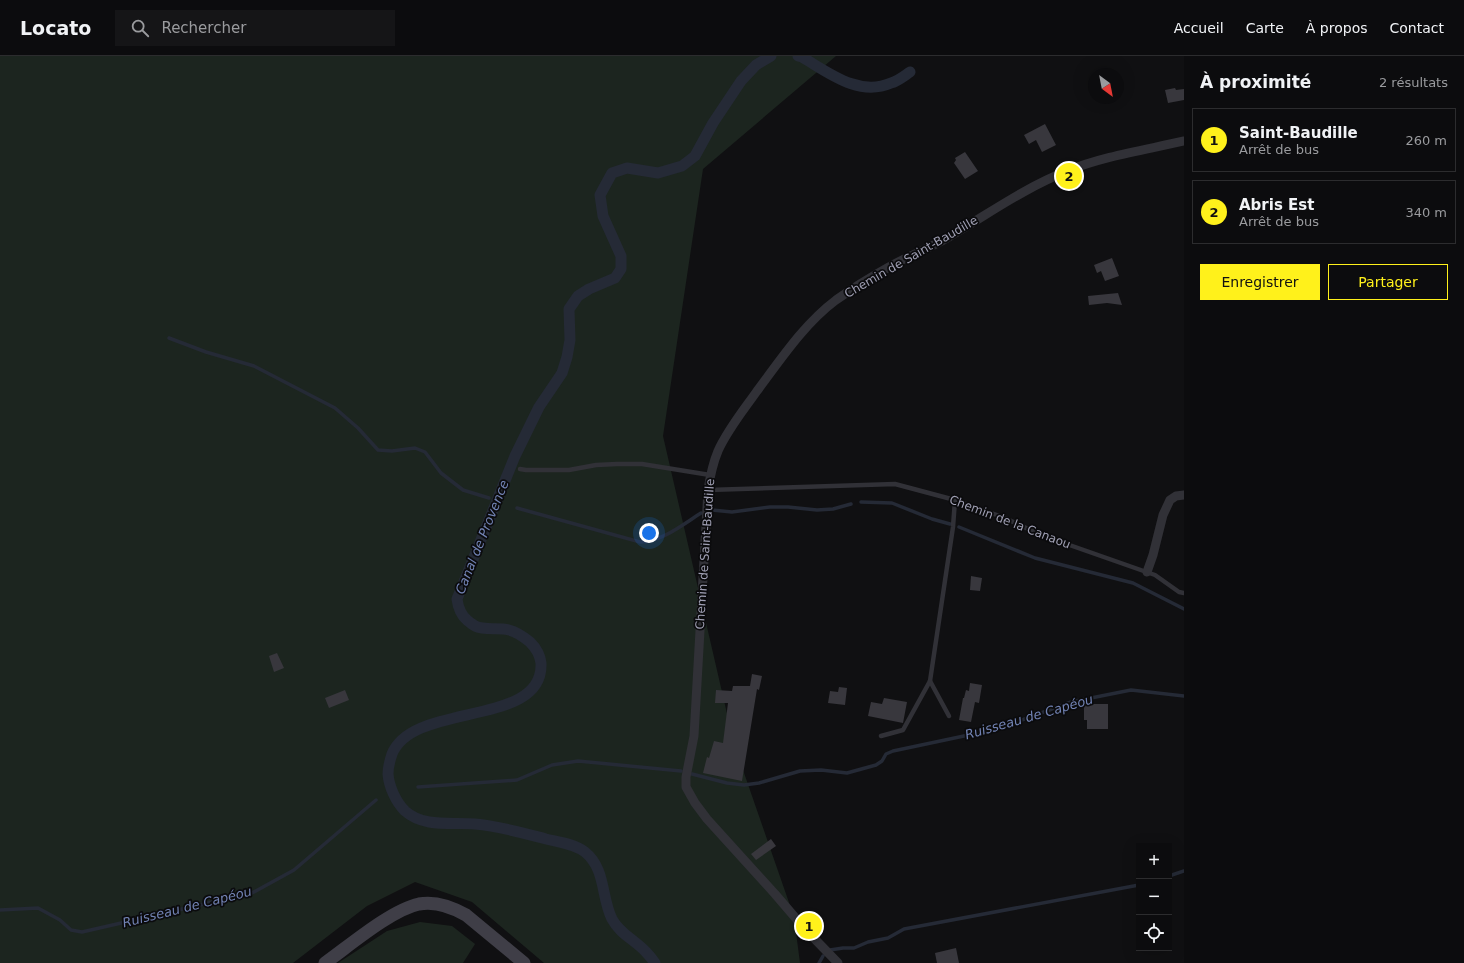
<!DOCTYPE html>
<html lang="fr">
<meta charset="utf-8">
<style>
:root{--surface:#0c0c0e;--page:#151517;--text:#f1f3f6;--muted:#9a9b9e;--line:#2c2c2e;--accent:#fff11b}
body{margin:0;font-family:"DejaVu Sans",sans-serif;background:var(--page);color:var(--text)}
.controls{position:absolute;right:12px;bottom:12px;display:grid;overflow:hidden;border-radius:0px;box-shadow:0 4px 16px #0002}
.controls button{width:36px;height:36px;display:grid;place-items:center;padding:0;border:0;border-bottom:1px solid var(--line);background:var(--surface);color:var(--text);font:20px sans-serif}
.compass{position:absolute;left:1088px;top:12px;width:36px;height:36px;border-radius:50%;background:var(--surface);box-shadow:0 4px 16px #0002;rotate:148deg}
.you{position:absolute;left:649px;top:477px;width:14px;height:14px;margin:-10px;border:3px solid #fff;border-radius:50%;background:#1a73e8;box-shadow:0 0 0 6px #1a73e833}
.badge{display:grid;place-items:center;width:26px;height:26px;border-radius:50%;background:var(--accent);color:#111;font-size:13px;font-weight:700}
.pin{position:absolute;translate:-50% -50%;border:2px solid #fff;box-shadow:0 1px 4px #0006}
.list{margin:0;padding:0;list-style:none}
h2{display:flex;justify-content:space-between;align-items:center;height:52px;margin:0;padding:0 16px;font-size:17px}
h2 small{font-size:13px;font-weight:400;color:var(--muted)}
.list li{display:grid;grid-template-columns:26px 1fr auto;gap:12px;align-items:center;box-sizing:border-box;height:64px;margin:0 8px 8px;padding:0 8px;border:1px solid var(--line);border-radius:0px}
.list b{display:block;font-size:15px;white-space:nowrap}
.list p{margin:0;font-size:13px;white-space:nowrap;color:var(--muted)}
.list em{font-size:13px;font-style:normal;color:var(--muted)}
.actions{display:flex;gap:8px;padding:12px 16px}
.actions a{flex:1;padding:9px 0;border:1px solid var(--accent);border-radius:0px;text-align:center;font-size:14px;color:var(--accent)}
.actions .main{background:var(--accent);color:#111}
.icon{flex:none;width:22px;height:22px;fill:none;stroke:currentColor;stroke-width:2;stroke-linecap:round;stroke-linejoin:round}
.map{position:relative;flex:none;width:1184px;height:907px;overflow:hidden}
header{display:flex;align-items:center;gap:24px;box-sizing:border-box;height:56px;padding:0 20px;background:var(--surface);border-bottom:1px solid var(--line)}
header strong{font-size:19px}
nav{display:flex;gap:22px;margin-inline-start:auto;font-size:14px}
.search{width:280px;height:36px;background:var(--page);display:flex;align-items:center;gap:10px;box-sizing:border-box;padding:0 14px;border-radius:0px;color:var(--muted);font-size:15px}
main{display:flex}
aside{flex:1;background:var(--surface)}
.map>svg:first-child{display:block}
.green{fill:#1c251f}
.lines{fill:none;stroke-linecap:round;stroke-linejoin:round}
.stream{stroke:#252a36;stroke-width:3.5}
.canal{stroke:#252a36;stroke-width:11}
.building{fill:#38373d}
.lane{stroke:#313137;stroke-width:4.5}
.street{stroke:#313137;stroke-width:9}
.secondary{stroke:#3f3e47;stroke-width:13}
.labels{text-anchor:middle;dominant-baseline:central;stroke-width:3.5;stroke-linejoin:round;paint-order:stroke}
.street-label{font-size:12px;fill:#a0a0b4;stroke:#0b0b0d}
.water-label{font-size:13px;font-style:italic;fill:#7283b4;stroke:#0b0b0d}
</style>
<header>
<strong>Locato</strong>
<div class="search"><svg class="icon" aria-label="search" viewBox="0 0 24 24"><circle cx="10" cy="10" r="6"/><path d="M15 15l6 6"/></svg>Rechercher</div>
<nav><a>Accueil</a><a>Carte</a><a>À propos</a><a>Contact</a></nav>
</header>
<main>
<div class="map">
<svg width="1184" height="907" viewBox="0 0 1184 907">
<rect width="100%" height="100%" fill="#101012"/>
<g class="green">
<path d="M0,0H836L703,113L663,380L734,688L794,861L800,907H544L472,846L415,826L367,850L293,907H0Z"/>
<path d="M420,866L452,870L475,888L463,907H338L387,875Z"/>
</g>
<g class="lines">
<g class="stream">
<path d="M169,282L206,296L254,310L335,352L358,372L378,394L392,395L415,392L425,396L441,417L463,434L489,442"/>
<path d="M861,446L892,447L932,463L950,468"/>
<path d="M517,452L640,486C663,485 682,469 701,457"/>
<path d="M712,454L732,456L770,451H788L817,454L833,453L851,448"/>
<path d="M959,471L1035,502L1133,527L1184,553"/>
<path d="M692,718L727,727L744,729L759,727L800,715L821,714L847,717L876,709L882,705L886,698L893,695L997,673L1071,646L1131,634L1184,640"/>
<path d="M418,731L517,724L552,709L578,705L681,715"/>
<path d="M1169,820L1184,815"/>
<path d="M0,854L38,852L60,864L71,874L82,876L252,837L294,814L376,744"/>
<path d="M830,894L843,892H854L868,886L888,882L904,873L1139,829"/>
<path d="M819,907L823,900"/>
</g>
<g class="canal">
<path d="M798,0L802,1C829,17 859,41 891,27C898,25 904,20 910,16"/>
<path d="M655,907C652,903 649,899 646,896C635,884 620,878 612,863C601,841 606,813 585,796C575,788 559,786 546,783C523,777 499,770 475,768C452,766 424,772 405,755C396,746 389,731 388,718C388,711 390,704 392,698C413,645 544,672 541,607C540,599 535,591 530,586C524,581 517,576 509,574C499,571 485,575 475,570C472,568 469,566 467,564C460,558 458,551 457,543L515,400L539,351L562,317L567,301L570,284L569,253L578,240L589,233L615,222L621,213V200L603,160L600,139L612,117L627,112L658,117L682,110L695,100L713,67L741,25L756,9L771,0"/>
</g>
</g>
<g class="building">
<path d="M1175,32L1176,34L1184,33V44L1168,47L1165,34Z"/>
<path d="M1045,68L1056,89L1042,96L1036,84L1029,88L1024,79Z"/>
<path d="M965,96L978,115L965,123L954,107L956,104L955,102Z"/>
<path d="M1112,202L1119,220L1105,225L1101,215L1097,217L1094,209Z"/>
<path d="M1118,237L1122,249L1107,247L1089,249L1088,240Z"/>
<path d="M971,520L982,522L980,535L970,534Z"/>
<path d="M277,597L284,612L274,616L269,600Z"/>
<path d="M752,618L762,620L759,634L757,633L742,725L703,717L707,701L709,702L714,685L723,687L728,647H715L716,634L732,635L733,630H750Z"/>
<path d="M970,627L982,629L979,647L975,646L971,666L959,664L963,642H964L966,634L969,635Z"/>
<path d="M839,631L847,632L845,649L828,647L830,635L838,636Z"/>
<path d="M345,634L349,644L329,652L325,642Z"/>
<path d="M884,642L907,646L903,667L868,660L871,646L882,648Z"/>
<path d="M1087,648H1108V673H1087V664H1084V649Z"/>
<path d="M771,783L776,790L756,804L751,798Z"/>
<path d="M956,892L959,907H937L935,897Z"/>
</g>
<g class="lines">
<g class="lane">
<path d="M520,413L526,414H569L596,409L617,408H642L710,419"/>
<path d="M708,434L895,428L955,444L1005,462L1041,479L1155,519L1179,536L1184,537"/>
<path d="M930,625L949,660"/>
<path d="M881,680L903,674L930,625L953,471L955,444"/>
</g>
<g class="street">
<path d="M1147,516L1153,499L1163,459L1170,444L1176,440L1184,439"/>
<path d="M838,907L805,873L775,838L707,763L695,747L686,731V721L694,680L708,434C710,421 713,407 718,395C728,373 743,355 757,335C781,303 804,268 836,244C853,232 871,221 889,211C908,200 928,193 947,182C987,159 1024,132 1067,115C1104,100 1145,94 1184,85"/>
</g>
<path class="secondary" d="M325,907C349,890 391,854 419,848C435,845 452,851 466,859L524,907"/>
</g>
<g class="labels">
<g class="street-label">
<text transform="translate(911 201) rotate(-30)">Chemin de Saint-Baudille</text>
<text transform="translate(1010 466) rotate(21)">Chemin de la Canaou</text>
<text transform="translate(705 498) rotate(-86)">Chemin de Saint-Baudille</text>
</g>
<g class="water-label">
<text transform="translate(482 481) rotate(-68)">Canal de Provence</text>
<text transform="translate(1029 661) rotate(-16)">Ruisseau de Capéou</text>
<text transform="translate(187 851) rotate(-14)">Ruisseau de Capéou</text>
</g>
</g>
</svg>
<div class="controls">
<button>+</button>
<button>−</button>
<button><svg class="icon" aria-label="locate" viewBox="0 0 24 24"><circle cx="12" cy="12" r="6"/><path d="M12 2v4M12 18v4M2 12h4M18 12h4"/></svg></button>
</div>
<svg class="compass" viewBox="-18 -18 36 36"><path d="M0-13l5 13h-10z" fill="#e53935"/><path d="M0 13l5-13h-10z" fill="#9a9b9e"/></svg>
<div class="you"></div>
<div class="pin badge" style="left:809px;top:870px">1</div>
<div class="pin badge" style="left:1069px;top:120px">2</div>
</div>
<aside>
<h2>À proximité<small>2 résultats</small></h2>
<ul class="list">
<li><span class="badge">1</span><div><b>Saint-Baudille</b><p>Arrêt de bus</p></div><em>260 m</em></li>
<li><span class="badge">2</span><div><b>Abris Est</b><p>Arrêt de bus</p></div><em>340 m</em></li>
</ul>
<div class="actions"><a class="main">Enregistrer</a><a>Partager</a></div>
</aside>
</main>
